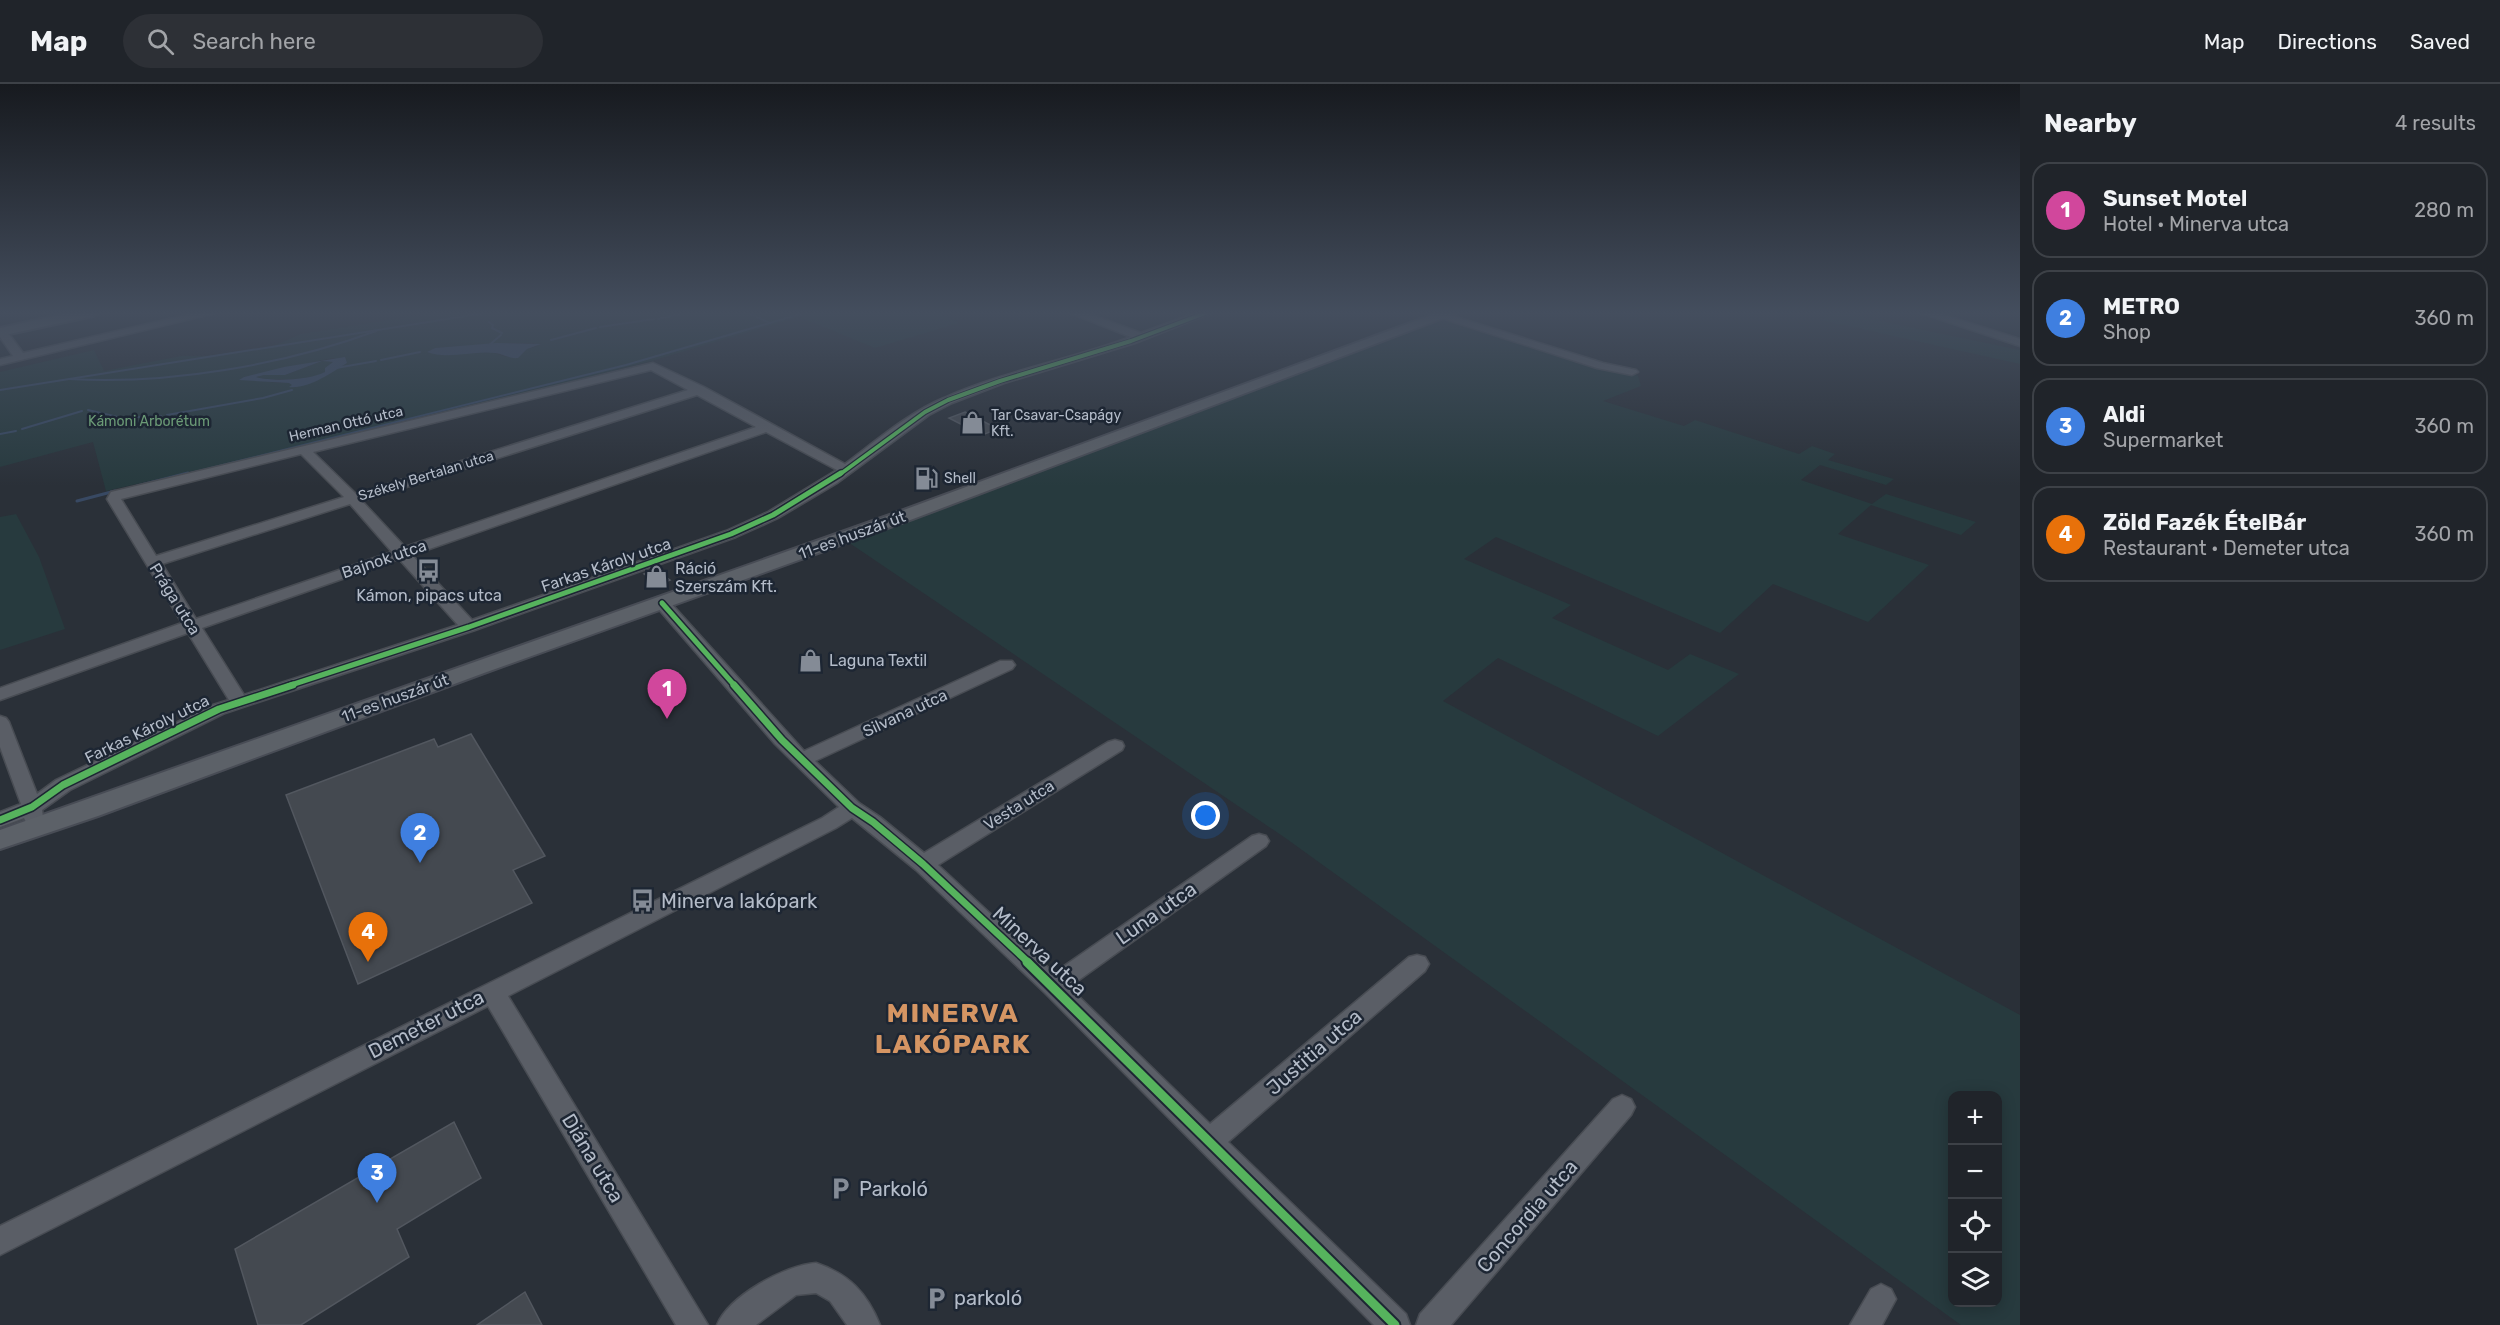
<!DOCTYPE html>
<meta charset="utf-8">
<style>
:root{--surface:#20242a;--page:#2d3036;--text:#f1f3f6;--muted:#a2a4a8;--line:#3d4147;--accent:#848b96}
body{margin:0;font-family:Rubik,sans-serif;background:var(--page);color:var(--text)}
.controls{position:absolute;right:18px;bottom:18px;display:grid;overflow:hidden;border-radius:12px;box-shadow:0 3px 15px #0003}
.controls button{width:54px;height:54px;display:grid;place-items:center;padding:0;border:0;border-bottom:2px solid var(--line);background:var(--surface);color:var(--text);font:30px sans-serif}
.you{position:absolute;left:1206px;top:732px;width:21px;height:21px;margin:-15px;border:4px solid #fff;border-radius:50%;background:#1a73e8;box-shadow:0 0 0 9px #1a73e833}
.badge{display:grid;place-items:center;width:39px;height:39px;border-radius:50%;background:var(--accent);color:#fff;font-size:20px;font-weight:700}
.pin{position:absolute;translate:-50% -50px;filter:drop-shadow(0 2px 3px #0008)}
.pin::after{content:'';position:absolute;top:32px;width:21px;height:18px;background:inherit;clip-path:polygon(0 0,100% 0,50% 100%)}
.list{margin:0;padding:0;list-style:none}
h2{display:flex;justify-content:space-between;align-items:center;height:78px;margin:0;padding:0 24px;font-size:26px}
h2 small{font-size:20px;font-weight:400;color:var(--muted)}
.list li{display:grid;grid-template-columns:39px 1fr auto;gap:18px;align-items:center;box-sizing:border-box;height:96px;margin:0 12px 12px;padding:0 12px;border:2px solid var(--line);border-radius:18px}
.list b{display:block;font-size:22px;white-space:nowrap}
.list p{margin:0;font-size:20px;white-space:nowrap;color:var(--muted)}
.list em{font-size:20px;font-style:normal;color:var(--muted)}
.icon{flex:none;width:33px;height:33px;fill:none;stroke:currentColor;stroke-width:2;stroke-linecap:round;stroke-linejoin:round}
.map{position:relative;flex:none;width:2020px;height:1241px;overflow:hidden}
header{display:flex;align-items:center;gap:36px;box-sizing:border-box;height:84px;padding:0 30px;background:var(--surface);border-bottom:2px solid var(--line)}
header strong{font-size:28px}
nav{display:flex;gap:33px;margin-inline-start:auto;font-size:21px}
.search{width:420px;height:54px;background:var(--page);display:flex;align-items:center;gap:15px;box-sizing:border-box;padding:0 21px;border-radius:33px;color:var(--muted);font-size:22px}
main{display:flex}
aside{flex:1;background:var(--surface)}
.map>svg:first-child{display:block}
.green{fill:#273a3e;fill-rule:evenodd}
.water{fill:#384963;fill-rule:evenodd}
.lines{fill:none;stroke-linecap:round;stroke-linejoin:round}
.stream-far1{stroke:#384963;stroke-width:2}
.stream{stroke:#384963;stroke-width:3}
.building{fill:#444950;stroke:#52575f;stroke-width:1.5}
.minor-casing{stroke:#484c53;stroke-width:3}
.major-casing{stroke:#484c55;stroke-width:4}
.minor{fill:#5a5e66;fill-rule:evenodd}
.major{fill:#5c6168;fill-rule:evenodd}
.cycleway-far3-casing{stroke:#1d2633;stroke-width:6}
.cycleway-far2-casing{stroke:#1d2633;stroke-width:8}
.cycleway-far1-casing{stroke:#1d2633;stroke-width:10}
.cycleway-casing{stroke:#1d2633;stroke-width:13}
.cycleway-far3{stroke:#56b35d;stroke-width:4}
.cycleway-far2{stroke:#56b35d;stroke-width:5}
.cycleway-far1{stroke:#56b35d;stroke-width:7}
.cycleway{stroke:#56b35d;stroke-width:9}
.labels{text-anchor:middle;dominant-baseline:central;stroke-width:5;stroke-linejoin:round;paint-order:stroke}
.far-poi-label{font-size:14px;fill:#b4bcc9;stroke:#1d2633;text-anchor:start}
.far-park-label{font-size:14px;fill:#6b9a76;stroke:#1d2633}
.far-street-label{font-size:14px;fill:#b4bcc9;stroke:#1d2633}
.street-label{font-size:16px;fill:#b4bcc9;stroke:#1d2633}
.poi-label{font-size:16px;fill:#b4bcc9;stroke:#1d2633;text-anchor:start}
.near-poi-label{font-size:20px;fill:#b4bcc9;stroke:#1d2633;text-anchor:start}
.near-street-label{font-size:20px;fill:#b4bcc9;stroke:#1d2633}
.near-district-label{font-size:27px;font-weight:bold;letter-spacing:1.5px;fill:#d59563;stroke:#1d2633}
</style>
<header>
<strong>Map</strong>
<div class="search"><svg class="icon" aria-label="search" viewBox="0 0 24 24"><circle cx="10" cy="10" r="6"/><path d="M15 15l6 6"/></svg>Search here</div>
<nav><a>Map</a><a>Directions</a><a>Saved</a></nav>
</header>
<main>
<div class="map">
<svg width="2020" height="1241" viewBox="0 0 2020 1241">
<rect width="100%" height="100%" fill="#2a3038"/>
<g class="green">
<path d="M440,228H935L959,239L875,264L799,233L651,277L456,327L106,407L93,358L0,383V288L94,266L104,287L181,272H207L271,263L301,250ZM508,259H534L538,262L527,265L517,274L518,272L516,270L507,273L491,268L443,270L427,268L435,264ZM333,274L347,279C310,302 285,303 244,293Z"/>
<path d="M1837,228L2020,266V280L1821,236Z"/>
<path d="M1452,231L1630,286L1638,292L1641,302L1603,317L1684,342L1695,336L1799,370L1812,362L1835,370L1828,376L1894,395L1886,401L1820,381L1801,396L1872,420L1886,410L1976,438L1961,451L1871,421L1838,450L1929,481L1868,538L1773,500L1720,549L1496,453L1464,475L1571,521L1552,534L1668,586L1690,570L1739,590L1658,652L1498,574L1443,617L2020,931V1241H1961L1284,753L845,456ZM1952,1012H1998V1218H1952Z"/>
<path d="M322,277L333,278C331,281 328,286 324,289C313,296 269,297 255,293L264,291H285Z"/>
<path d="M16,430L39,473L65,545L0,566V433Z"/>
</g>
<g class="water">
<path d="M496,259L541,260L527,265L518,274C509,275 504,270 495,269C473,266 448,276 427,268L435,264Z"/>
<path d="M345,273L347,279C331,289 309,305 289,303L292,301L289,299L239,296L244,293L284,283ZM322,277L333,278L325,284V288C310,296 273,298 256,293L264,291H285Z"/>
</g>
<g class="lines">
<g class="stream-far1">
<path d="M746,228L770,239"/>
<path d="M658,235L680,230"/>
<path d="M489,238L493,241L492,244L502,249"/>
<path d="M600,243L654,235"/>
<path d="M551,256L596,244"/>
<path d="M488,262L501,251"/>
<path d="M381,276L420,268"/>
<path d="M336,284L376,277"/>
<path d="M69,295C167,301 284,281 376,247"/>
<path d="M0,306L491,228"/>
<path d="M88,326L122,334L161,332"/>
<path d="M167,331L263,314L292,306"/>
<path d="M22,345L82,327"/>
<path d="M0,350L16,347"/>
<path d="M182,391L626,281L807,228"/>
</g>
<g class="stream">
<path d="M137,402L188,389"/>
<path d="M77,417L115,407"/>
</g>
</g>
<g class="building">
<path d="M965,328L998,345L982,351L949,334Z"/>
<path d="M655,485L670,496L659,501L644,490Z"/>
<path d="M471,650L545,772L513,786L532,819L358,900L286,711L434,655L438,663Z"/>
<path d="M454,1038L481,1094L397,1145L409,1173L301,1241H258L235,1165Z"/>
<path d="M525,1208L542,1241H477Z"/>
</g>
<g class="lines">
<defs>
<g id="minor">
<path d="M199,228H219L0,281V275L13,272L0,253V245L6,246L23,269Z"/>
<path d="M1068,228H1084L1141,249L1198,228H1213L1135,259L1004,299L952,319L929,331L837,399L778,434L736,453L475,546L225,629L70,706L42,726L43,733L40,738L33,740L26,738L24,734L0,743V728L21,720L0,663V632L6,634L9,638L37,710L56,696L213,621L229,616L188,549L0,616V604L182,539L107,415L111,408L653,279L704,303L845,380C876,357 908,329 944,314C1004,287 1070,276 1131,253ZM651,286L688,306L356,410L313,368ZM697,311L756,343L405,463L362,417ZM766,348L837,386L768,428L726,447L472,536L412,471ZM301,370L344,413L156,472L121,415ZM350,420L392,468L196,535L162,480ZM399,475L458,541L244,611L202,544Z"/>
<path d="M1423,228H1440L1603,279L1636,286L1638,288L1632,291L1597,284Z"/>
<path d="M1918,228H1935L2020,255V262Z"/>
<path d="M662,514L668,516L804,667L1000,577H1012L1015,581L1012,585L815,677L859,719L880,733L924,769L1108,658L1115,656L1122,658L1124,662L1122,666L938,781L1054,889L1252,752L1259,750L1266,752L1269,757L1266,762L1069,903L1210,1040L1409,873L1417,871L1425,873L1429,880L1425,887L1228,1058L1406,1230L1410,1241H1374L1045,909L916,786L852,734L836,744L508,912L708,1241H676L488,922L0,1171V1142L822,734L839,723L775,660L656,522L654,519Z"/>
<path d="M1622,1011L1631,1015L1635,1023L1631,1031L1451,1241H1416L1420,1230L1613,1015Z"/>
<path d="M816,1179C849,1190 867,1209 880,1241H847L830,1217L816,1209L796,1211L756,1241H717C729,1212 785,1181 816,1179Z"/>
<path d="M1881,1200L1891,1205L1896,1215L1882,1241H1850L1871,1205Z"/>
</g>
<g id="major">
<path d="M73,228H99L93,232L0,252V244Z"/>
<path d="M1440,228H1459L913,435L484,589L98,732L0,765V746L901,427Z"/>
</g>
</defs>
<use href="#minor" class="minor-casing"/>
<use href="#major" class="major-casing"/>
<use href="#minor" class="minor"/>
<use href="#major" class="major"/>
<defs>
<path id="cycleway-far3" d="M839,391L925,328L948,316L1000,297L1131,257L1208,228"/>
<g id="cycleway-far2">
<path d="M662,519L735,602"/>
<path d="M288,602L469,543L731,450L773,431L841,389"/>
</g>
<g id="cycleway-far1">
<path d="M734,601L782,656L852,724L873,738L923,780L1029,879"/>
<path d="M0,736L32,723L63,701L219,625L293,601"/>
</g>
<path id="cycleway" d="M1027,878L1395,1241"/>
</defs>
<use href="#cycleway-far3" class="cycleway-far3-casing"/>
<use href="#cycleway-far2" class="cycleway-far2-casing"/>
<use href="#cycleway-far1" class="cycleway-far1-casing"/>
<use href="#cycleway" class="cycleway-casing"/>
<use href="#cycleway-far3" class="cycleway-far3"/>
<use href="#cycleway-far2" class="cycleway-far2"/>
<use href="#cycleway-far1" class="cycleway-far1"/>
<use href="#cycleway" class="cycleway"/>
</g>
<linearGradient id="sky" x2="0" y2="1"><stop stop-color="#171a1f"/><stop offset="0.57" stop-color="#444e5e"/><stop offset="1" stop-color="#444e5e" stop-opacity="0"/></linearGradient>
<rect width="2020" height="402" fill="url(#sky)"/>
<defs>
<symbol id="shop-bare" viewBox="-9 -9 18 18"><path d="M-5-2.5h2.3a2.7 3.5 0 0 1 5.4 0H5L5.5 6h-11ZM-1.5-2.5h3a1.5 2.3 0 0 0-3 0Z" fill="#848b96" stroke="#1d2633" stroke-width="2.5" paint-order="stroke"/></symbol>
<symbol id="fuel-bare" viewBox="-9 -9 18 18"><path d="M-5.5-6h7V0h2V4h1.3V-2.5L3-4.5l.8-.8L6-3V5H2.5V1h-1V6h-7ZM-4.2-4.7v3.2H.2V-4.7Z" fill="#848b96" stroke="#1d2633" stroke-width="2.5" paint-order="stroke"/></symbol>
<symbol id="bus-bare" viewBox="-9 -9 18 18"><path d="M-5-6H5V4H4V6H2V4H-2V6H-4V4H-5ZM-3.5-4V0h7V-4ZM-3.5 1.2v1.5H-2V1.2ZM2 1.2v1.5H3.5V1.2Z" fill="#848b96" stroke="#1d2633" stroke-width="2.5" paint-order="stroke"/></symbol>
<symbol id="parking-bare" viewBox="-9 -9 18 18"><path d="M-3.5-5.5H1a3.5 3.5 0 0 1 0 7H-1V5.5H-3.5ZM-1-3.4V-.6H.8a1.4 1.4 0 0 0 0-2.8Z" fill="#848b96" stroke="#1d2633" stroke-width="2.5" paint-order="stroke"/></symbol>
</defs>
<g fill-rule="evenodd">
<use href="#shop-bare" x="956" y="322" width="33" height="33"/>
<use href="#fuel-bare" x="910" y="378" width="33" height="33"/>
<use href="#bus-bare" x="412" y="470" width="33" height="33"/>
<use href="#shop-bare" x="640" y="476" width="33" height="33"/>
<use href="#shop-bare" x="794" y="560" width="33" height="33"/>
<use href="#bus-bare" x="626" y="800" width="33" height="33"/>
<use href="#parking-bare" x="824" y="1088" width="33" height="33"/>
<use href="#parking-bare" x="920" y="1198" width="33" height="33"/>
</g>
<g class="labels">
<g class="far-poi-label">
<text x="991" y="331">Tar Csavar-Csapágy<tspan x="991" dy="16">Kft.</tspan></text>
<text x="944" y="394">Shell</text>
</g>
<g class="far-park-label">
<text x="149" y="337">Kámoni Arborétum</text>
</g>
<g class="far-street-label">
<text transform="translate(346 340) rotate(-13)">Herman Ottó utca</text>
<text transform="translate(426 392) rotate(-17)">Székely Bertalan utca</text>
</g>
<g class="street-label">
<text transform="translate(852 451) rotate(-20)">11-es huszár út</text>
<text transform="translate(384 475) rotate(-19)">Bajnok utca</text>
<text transform="translate(606 481) rotate(-19)">Farkas Károly utca</text>
<text transform="translate(175 515) rotate(58)">Prága utca</text>
<text transform="translate(395 614) rotate(-20)">11-es huszár út</text>
<text transform="translate(905 629) rotate(-25)">Silvana utca</text>
<text transform="translate(147 645) rotate(-26)">Farkas Károly utca</text>
<text transform="translate(1019 721) rotate(-32)">Vesta utca</text>
</g>
<g class="poi-label">
<text x="675" y="484">Ráció<tspan x="675" dy="18">Szerszám Kft.</tspan></text>
<text x="429" y="511" text-anchor="middle">Kámon, pipacs utca</text>
<text x="829" y="576">Laguna Textil</text>
</g>
<g class="near-poi-label">
<text x="661" y="817">Minerva lakópark</text>
<text x="859" y="1105">Parkoló</text>
<text x="954" y="1214">parkoló</text>
</g>
<g class="near-street-label">
<text transform="translate(1156 829) rotate(-35)">Luna utca</text>
<text transform="translate(1040 867) rotate(43)">Minerva utca</text>
<text transform="translate(426 940) rotate(-27)">Demeter utca</text>
<text transform="translate(1314 968) rotate(-41)">Justitia utca</text>
<text transform="translate(593 1074) rotate(59)">Diána utca</text>
<text transform="translate(1527 1132) rotate(-49)">Concordia utca</text>
</g>
<g class="near-district-label">
<text x="953" y="929">MINERVA<tspan x="953" dy="31">LAKÓPARK</tspan></text>
</g>
</g>
</svg>
<div class="controls">
<button>+</button>
<button>−</button>
<button><svg class="icon" aria-label="locate" viewBox="0 0 24 24"><circle cx="12" cy="12" r="6"/><path d="M12 2v4M12 18v4M2 12h4M18 12h4"/></svg></button>
<button><svg class="icon" aria-label="layers" viewBox="0 0 24 24"><path d="M12 4l9 5-9 5-9-5zM3 14l9 5 9-5"/></svg></button>
</div>
<div class="you"></div>
<div class="pin badge" style="left:667px;top:635px;background:#d1479c">1</div>
<div class="pin badge" style="left:420px;top:779px;background:#3f7fe0">2</div>
<div class="pin badge" style="left:377px;top:1119px;background:#3f7fe0">3</div>
<div class="pin badge" style="left:368px;top:878px;background:#e8710a">4</div>
</div>
<aside>
<h2>Nearby<small>4 results</small></h2>
<ul class="list">
<li><span class="badge" style="background:#d1479c">1</span><div><b>Sunset Motel</b><p>Hotel · Minerva utca</p></div><em>280 m</em></li>
<li><span class="badge" style="background:#3f7fe0">2</span><div><b>METRO</b><p>Shop</p></div><em>360 m</em></li>
<li><span class="badge" style="background:#3f7fe0">3</span><div><b>Aldi</b><p>Supermarket</p></div><em>360 m</em></li>
<li><span class="badge" style="background:#e8710a">4</span><div><b>Zöld Fazék ÉtelBár</b><p>Restaurant · Demeter utca</p></div><em>360 m</em></li>
</ul>
</aside>
</main>
